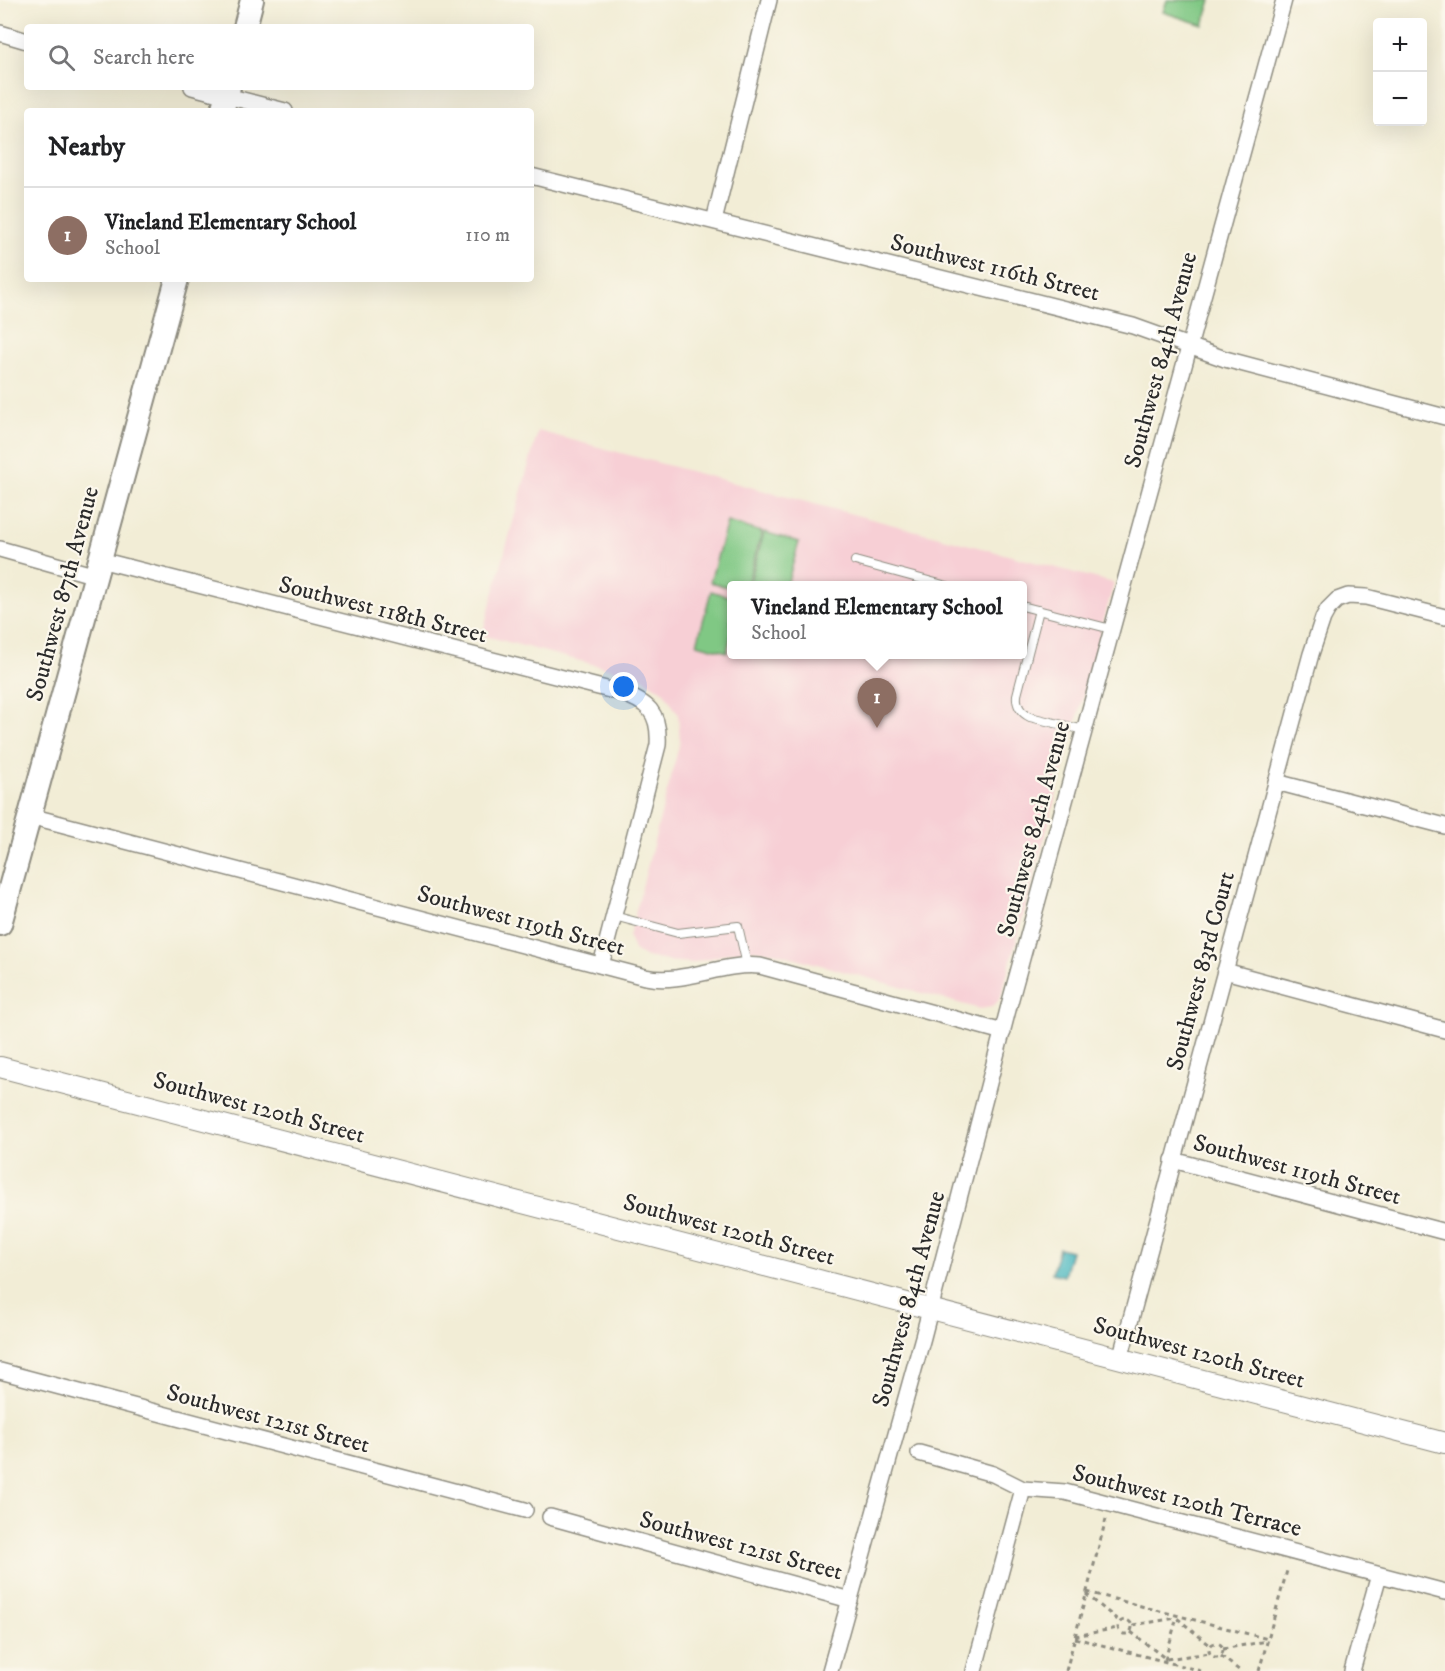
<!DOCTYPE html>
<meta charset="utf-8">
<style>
:root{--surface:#fff;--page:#f6f6f6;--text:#202124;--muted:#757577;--line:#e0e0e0;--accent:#111827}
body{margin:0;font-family:"IM FELL DW Pica",serif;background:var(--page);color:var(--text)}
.controls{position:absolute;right:18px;top:18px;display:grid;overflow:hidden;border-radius:6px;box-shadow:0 6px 24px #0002}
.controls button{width:54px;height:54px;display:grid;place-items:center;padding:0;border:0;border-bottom:2px solid var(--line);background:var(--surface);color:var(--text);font:30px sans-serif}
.you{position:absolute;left:624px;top:687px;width:21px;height:21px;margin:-15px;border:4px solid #fff;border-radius:50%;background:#1a73e8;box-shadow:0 0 0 9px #1a73e833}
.badge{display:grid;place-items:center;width:39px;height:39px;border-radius:50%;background:var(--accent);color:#fff;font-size:20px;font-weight:700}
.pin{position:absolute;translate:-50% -50px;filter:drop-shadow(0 2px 3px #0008)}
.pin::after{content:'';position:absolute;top:32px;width:21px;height:18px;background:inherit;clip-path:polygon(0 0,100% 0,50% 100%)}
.popup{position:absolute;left:727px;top:581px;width:300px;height:78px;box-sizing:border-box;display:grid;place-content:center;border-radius:6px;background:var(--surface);filter:drop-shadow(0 2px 4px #0005);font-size:20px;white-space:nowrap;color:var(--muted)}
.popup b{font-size:22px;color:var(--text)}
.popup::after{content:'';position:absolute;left:50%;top:100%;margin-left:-12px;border:12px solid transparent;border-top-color:var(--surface)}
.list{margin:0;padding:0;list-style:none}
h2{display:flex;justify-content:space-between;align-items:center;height:78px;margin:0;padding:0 24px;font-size:26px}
h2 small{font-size:20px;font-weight:400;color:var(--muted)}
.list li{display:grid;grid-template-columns:39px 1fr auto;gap:18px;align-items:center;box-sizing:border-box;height:96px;padding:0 24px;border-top:2px solid var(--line)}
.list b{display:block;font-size:22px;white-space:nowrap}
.list p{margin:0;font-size:20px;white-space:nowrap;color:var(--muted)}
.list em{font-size:20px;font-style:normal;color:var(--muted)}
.icon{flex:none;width:33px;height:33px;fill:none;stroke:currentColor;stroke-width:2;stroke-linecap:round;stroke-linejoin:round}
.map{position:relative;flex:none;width:1445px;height:1671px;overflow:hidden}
.search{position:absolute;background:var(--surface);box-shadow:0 6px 24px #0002;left:24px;top:24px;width:510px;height:66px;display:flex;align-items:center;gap:15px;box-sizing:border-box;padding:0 21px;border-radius:6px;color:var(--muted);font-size:22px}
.panel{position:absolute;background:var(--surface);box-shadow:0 6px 24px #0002;left:24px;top:108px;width:510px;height:174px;border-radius:6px}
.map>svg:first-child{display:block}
.built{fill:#f7cfd5;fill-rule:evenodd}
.green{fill:#80c884;stroke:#567a58;stroke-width:1.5}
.water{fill:#48b7bf;stroke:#3a7175;stroke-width:1.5}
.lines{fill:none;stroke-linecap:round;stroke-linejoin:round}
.service-casing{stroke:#8e8c80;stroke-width:10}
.minor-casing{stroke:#8e8c80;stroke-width:18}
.tertiary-casing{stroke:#8e8c80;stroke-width:22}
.secondary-casing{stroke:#8e8c80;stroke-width:26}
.path{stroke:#8e8c80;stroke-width:3;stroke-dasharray:4.5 4.5;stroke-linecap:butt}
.service{stroke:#fff;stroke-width:8}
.minor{stroke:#fff;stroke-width:15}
.tertiary{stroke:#fff;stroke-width:20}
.secondary{stroke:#fff;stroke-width:22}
.labels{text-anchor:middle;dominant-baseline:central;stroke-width:4.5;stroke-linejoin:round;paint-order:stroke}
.street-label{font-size:24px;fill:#2b2b2b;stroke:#fbf7ec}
</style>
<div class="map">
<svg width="1445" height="1671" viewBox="0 0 1445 1671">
<rect width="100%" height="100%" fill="#fbf7ec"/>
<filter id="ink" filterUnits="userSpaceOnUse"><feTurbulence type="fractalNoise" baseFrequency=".0167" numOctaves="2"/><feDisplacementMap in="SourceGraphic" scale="12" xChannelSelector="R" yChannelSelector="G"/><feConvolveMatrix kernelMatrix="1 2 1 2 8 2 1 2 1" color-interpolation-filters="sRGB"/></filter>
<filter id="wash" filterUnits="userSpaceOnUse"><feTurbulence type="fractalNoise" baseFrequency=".008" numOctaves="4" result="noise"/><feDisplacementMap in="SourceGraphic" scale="24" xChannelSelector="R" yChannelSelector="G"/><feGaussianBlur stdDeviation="1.35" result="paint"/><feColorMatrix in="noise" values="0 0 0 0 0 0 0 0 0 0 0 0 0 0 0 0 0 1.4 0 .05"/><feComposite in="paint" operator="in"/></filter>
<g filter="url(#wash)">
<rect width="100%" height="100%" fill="#f2edd6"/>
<path class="built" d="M538,431L1114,583L1002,993L999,1000L992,1007L980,1009L777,953L754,950L729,953L692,963L667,961L646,957L634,950L629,937L680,742L678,714L664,692L641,677L482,635ZM732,586H1022V654H732Z"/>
<g class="green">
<path d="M1167,0H1211L1203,25L1163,12Z"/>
<path d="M727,522L762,532L747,585L732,586L731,588L710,582Z"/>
<path d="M764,532L799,542L787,585H749Z"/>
<path d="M711,591L731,597V635L727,652L697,644Z"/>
</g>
<path class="water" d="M1059,1248L1071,1251L1064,1276L1052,1273Z"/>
</g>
<g filter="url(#ink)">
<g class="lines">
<defs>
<g id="service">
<path d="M855,561L947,586"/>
<path d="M1022,606L1111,629"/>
<path d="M1039,610L1017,695C1016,705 1021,713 1030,717L1084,730"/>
<path d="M614,916L678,933L738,926L747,965"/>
</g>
<g id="minor">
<path d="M0,33L27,41"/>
<path d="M192,87L285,111"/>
<path d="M531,176L1133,326L1225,359L1445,417"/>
<path d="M714,221L769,0"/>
<path d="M0,549L96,576"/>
<path d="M100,560L618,692C648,702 660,712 658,745L601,965"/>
<path d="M1276,782L1445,826"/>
<path d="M30,816L645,977C684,985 721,962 760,966L1003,1032"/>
<path d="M1225,971L1445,1030"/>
<path d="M1173,1160L1445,1232"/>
<path d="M1120,1359L1311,654L1323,618L1328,609L1337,600L1348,596L1366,597L1445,617"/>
<path d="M0,1371L525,1510"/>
<path d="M919,1453L993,1474L1023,1489L1065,1492L1445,1592"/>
<path d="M550,1517L850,1600"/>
<path d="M830,1671L923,1337L1010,1002L1284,0"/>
<path d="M974,1671L1023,1489"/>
<path d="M1352,1671L1379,1575"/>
</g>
<path id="tertiary" d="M0,1067L1445,1443"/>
<g id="secondary">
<path d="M245,27L252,0"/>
<path d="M222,111L229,87"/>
<path d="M0,924L177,279"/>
</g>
</defs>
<use href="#service" class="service-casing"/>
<use href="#minor" class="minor-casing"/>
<use href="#tertiary" class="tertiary-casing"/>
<use href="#secondary" class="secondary-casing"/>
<g class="path">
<path d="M1087,1592L1268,1639"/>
<path d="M1086,1594L1120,1622"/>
<circle cx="1125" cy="1627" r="7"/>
<path d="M1133,1625L1177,1618L1211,1646"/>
<path d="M1131,1632L1166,1659L1210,1653"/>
<path d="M1075,1636L1118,1628"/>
<path d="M1075,1638L1201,1671"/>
<circle cx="1216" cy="1650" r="7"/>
<path d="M1223,1649L1267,1641"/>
<path d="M1221,1656L1240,1671"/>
<path d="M1165,1660L1177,1617"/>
<path d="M1066,1671L1106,1519"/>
<path d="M1259,1671L1288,1567"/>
</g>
<use href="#service" class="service"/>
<use href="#minor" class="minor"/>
<use href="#tertiary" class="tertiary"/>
<use href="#secondary" class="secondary"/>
</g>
</g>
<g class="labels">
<g class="street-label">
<text transform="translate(995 268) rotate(14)">Southwest 116th Street</text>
<text transform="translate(1161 360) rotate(-75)">Southwest 84th Avenue</text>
<text transform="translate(63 594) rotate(-75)">Southwest 87th Avenue</text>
<text transform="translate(383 610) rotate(14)">Southwest 118th Street</text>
<text transform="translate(1034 829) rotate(-75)">Southwest 84th Avenue</text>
<text transform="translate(521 921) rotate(15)">Southwest 119th Street</text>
<text transform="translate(1201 971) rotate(-75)">Southwest 83rd Court</text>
<text transform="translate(259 1108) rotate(15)">Southwest 120th Street</text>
<text transform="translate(1297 1170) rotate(15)">Southwest 119th Street</text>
<text transform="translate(729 1230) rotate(15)">Southwest 120th Street</text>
<text transform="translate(909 1299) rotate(-75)">Southwest 84th Avenue</text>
<text transform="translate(1199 1353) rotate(15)">Southwest 120th Street</text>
<text transform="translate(268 1419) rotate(15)">Southwest 121st Street</text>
<text transform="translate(1187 1501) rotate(14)">Southwest 120th Terrace</text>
<text transform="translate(741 1546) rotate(15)">Southwest 121st Street</text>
</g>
</g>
</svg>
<div class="controls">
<button>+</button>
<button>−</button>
</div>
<div class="you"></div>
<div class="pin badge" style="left:877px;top:728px;background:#8d6e63">1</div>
<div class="popup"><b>Vineland Elementary School</b>School</div>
<div class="search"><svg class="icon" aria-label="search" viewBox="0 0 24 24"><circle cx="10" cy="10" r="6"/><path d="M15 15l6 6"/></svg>Search here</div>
<section class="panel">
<h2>Nearby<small></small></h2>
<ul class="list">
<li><span class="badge" style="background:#8d6e63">1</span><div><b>Vineland Elementary School</b><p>School</p></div><em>110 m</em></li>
</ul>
</section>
</div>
